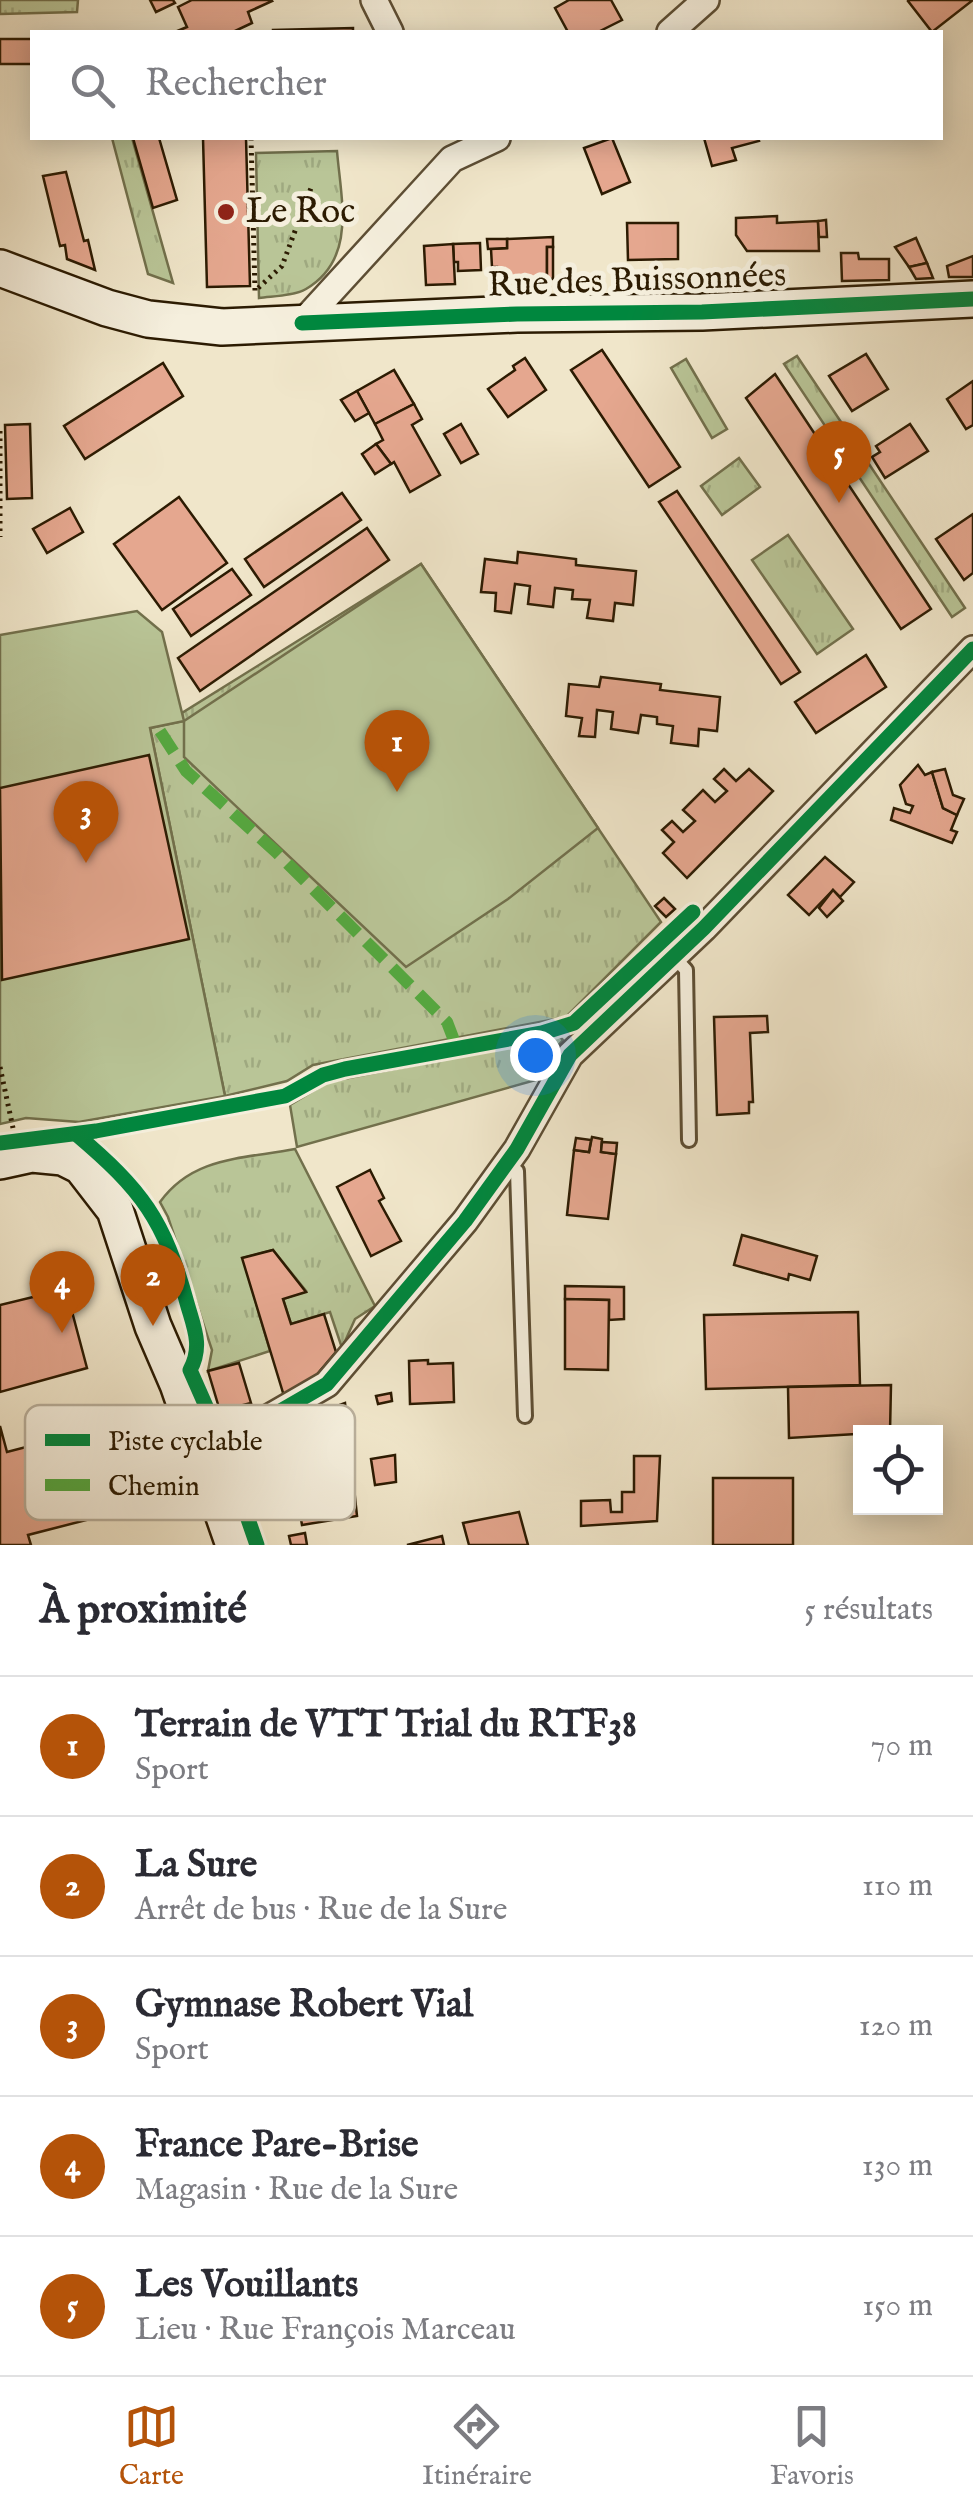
<!DOCTYPE html>
<html lang="fr">
<meta charset="utf-8">
<style>
:root{--surface:#fff;--page:#f2f2f3;--text:#2b2b33;--muted:#7c7c81;--line:#e1e1e2;--accent:#b45309}
body{margin:0;font-family:"IM FELL English",serif;background:var(--page);color:var(--text)}
.controls{position:absolute;right:30px;bottom:30px;display:grid;overflow:hidden;border-radius:0px;box-shadow:0 5px 25px #0003}
.controls button{width:90px;height:90px;display:grid;place-items:center;padding:0;border:0;border-bottom:2px solid var(--line);background:var(--surface);color:var(--text);font:50px sans-serif}
.you{position:absolute;left:535px;top:1055px;width:35px;height:35px;margin:-25px;border:8px solid #fff;border-radius:50%;background:#1a73e8;box-shadow:0 0 0 15px #1a73e833}
.badge{display:grid;place-items:center;width:65px;height:65px;border-radius:50%;background:var(--accent);color:#fff;font-size:32px;font-weight:700}
.pin{position:absolute;translate:-50% -82px;filter:drop-shadow(0 2px 5px #0008)}
.pin::after{content:'';position:absolute;top:52px;width:35px;height:30px;background:inherit;clip-path:polygon(0 0,100% 0,50% 100%)}
.list{margin:0;padding:0;list-style:none}
h2{display:flex;justify-content:space-between;align-items:center;height:130px;margin:0;padding:0 40px;font-size:42px}
h2 small{font-size:32px;font-weight:400;color:var(--muted)}
.list li{display:grid;grid-template-columns:65px 1fr auto;gap:30px;align-items:center;box-sizing:border-box;height:140px;padding:0 40px;border-top:2px solid var(--line)}
.list b{display:block;font-size:38px;white-space:nowrap}
.list p{margin:0;font-size:32px;white-space:nowrap;color:var(--muted)}
.list em{font-size:32px;font-style:normal;color:var(--muted)}
.icon{flex:none;width:55px;height:55px;fill:none;stroke:currentColor;stroke-width:2;stroke-linecap:round;stroke-linejoin:round}
.map{position:relative;flex:none;width:973px;height:1545px;overflow:hidden}
.search{position:absolute;background:var(--surface);box-shadow:0 5px 25px #0003;left:30px;right:30px;top:30px;height:110px;display:flex;align-items:center;gap:25px;box-sizing:border-box;padding:0 35px;border-radius:0px;color:var(--muted);font-size:38px}
.sheet{height:830px;background:var(--surface)}
nav{display:flex;justify-content:space-around;align-items:center;box-sizing:border-box;height:140px;border-top:2px solid var(--line);background:var(--surface);font-size:28px;color:var(--muted)}
nav a{display:grid;justify-items:center;gap:5px}
nav .on{color:var(--accent)}
.map>svg:first-child{display:block}
.grass{fill:url(#grass-tufts);stroke:#72704c;stroke-width:2.5}
.pitch{fill:#b9c597;stroke:#72704c;stroke-width:2.5}
.building{fill:#e5a78f;stroke:#2c1b02;stroke-width:2.5}
.lines{fill:none;stroke-linecap:round;stroke-linejoin:round}
.lane-casing{stroke:#5d4e34;stroke-width:18}
.street-casing{stroke:#5d4e34;stroke-width:30}
.secondary-casing{stroke:#2c1b02;stroke-width:40}
.path{stroke:#2c1b02;stroke-width:5;stroke-dasharray:2.5 5;stroke-linecap:butt}
.lane{stroke:#f5efdd;stroke-width:12}
.street{stroke:#f5efdd;stroke-width:25}
.secondary{stroke:#f5efdd;stroke-width:35}
.quiet{stroke:#54a940;stroke-width:12;stroke-dasharray:25 12;stroke-linecap:butt}
.cycleway-casing{stroke:#f5efdd;stroke-width:21}
.cycleway{stroke:#00873e;stroke-width:15}
.poi-dot{fill:#8f2418;stroke:#f5efdd;stroke-width:4}
.labels{text-anchor:middle;dominant-baseline:central;stroke-width:10;stroke-linejoin:round;paint-order:stroke}
.poi-label{font-size:35px;fill:#2c1b02;stroke:#f5efdd;text-anchor:start}
.street-label{font-size:35px;fill:#2c1b02;stroke:#f5efdd}
.key{fill:#f5efdd;stroke:#b9af9b;stroke-width:2.5}
.key-label{font-size:28px;fill:#2c1b02}
</style>
<div class="map">
<svg width="973" height="1545" viewBox="0 0 973 1545">
<defs>
<pattern id="grass-tufts" width="24" height="20" patternUnits="userSpaceOnUse" patternTransform="scale(2.5)"><rect width="24" height="20" fill="#b9c597"/><path d="M3 7l-1-3M5 7V3M7 7l1-3M15 17l-1-3M17 17v-4M19 17l1-3" fill="none" stroke="#9fa980"/></pattern>
</defs>
<rect width="100%" height="100%" fill="#f0e6ca"/>
<filter id="stains"><feTurbulence type="fractalNoise" baseFrequency=".002" numOctaves="4"/><feColorMatrix values="0 0 0 0 .2 0 0 0 0 .09 0 0 0 0 .02 0 0 0 .5 -.17"/></filter>
<radialGradient id="worn" r=".72"><stop offset=".6" stop-color="#630" stop-opacity="0"/><stop offset="1" stop-color="#630" stop-opacity=".3"/></radialGradient>
<g class="grass">
<path d="M0,0H78L77,12L0,14Z"/>
<path d="M112,138H132L173,283L148,274Z"/>
<path d="M337,151C341,200 357,259 306,289C294,296 273,296 259,298L256,153Z"/>
<path d="M797,356L965,608L952,617L784,364Z"/>
<path d="M686,359L727,429L712,438L671,368Z"/>
<path d="M739,458L760,487L722,515L701,486Z"/>
<path d="M788,535L853,629L817,654L752,560Z"/>
<path d="M421,564L661,922L566,1017L313,1065L287,1081L225,1096L150,728L183,721L182,713Z"/>
<path d="M557,1034L563,1040L551,1054L543,1078L297,1147L290,1105L328,1082L543,1040Z"/>
<path d="M295,1149L375,1306L355,1319L342,1348L330,1312L291,1324L283,1299L306,1291L273,1250L243,1258L270,1351L208,1371L212,1350L168,1217L160,1202C193,1156 243,1159 295,1149Z"/>
</g>
<path class="pitch" d="M421,564L598,828L508,899L406,967L184,757V721L150,728L225,1096L79,1122L26,1118L0,1124V635L137,611L162,632L184,721Z"/>
<g class="building">
<path d="M150,0H173L175,3L156,12Z"/>
<path d="M192,0H271L272,1L248,12L252,23L233,32H175L187,27L178,7Z"/>
<path d="M569,0H611L622,20L598,32H568L555,8Z"/>
<path d="M973,0L932,32L908,1L909,0Z"/>
<path d="M353,28V32H273V30Z"/>
<rect x="0" y="39" width="32" height="25"/>
<path d="M133,138H159L177,200L153,208Z"/>
<path d="M203,138H246L250,286L207,287Z"/>
<path d="M612,138L630,182L602,194L584,148Z"/>
<path d="M704,138H758L759,141L732,148L736,160L712,166Z"/>
<path d="M66,172L84,241L88,240L95,270L67,259L65,245L60,246L43,176Z"/>
<path d="M777,216V223L818,221L819,251H747L736,235V218Z"/>
<path d="M826,220L827,237H819L818,221Z"/>
<path d="M627,223H678V259L628,260Z"/>
<path d="M553,237V247H547V279L497,280V267H492L491,249L507,248V239Z"/>
<path d="M916,238L927,263L909,267L895,247Z"/>
<path d="M487,239H507V248L488,249Z"/>
<path d="M480,243L481,270L458,271V262H454L453,244Z"/>
<path d="M453,244L455,284L426,285L424,246Z"/>
<rect x="547" y="247" width="6" height="32"/>
<path d="M841,253H858L859,259H889V280L842,281Z"/>
<path d="M973,256V277H949L947,266Z"/>
<path d="M927,263L933,278L916,279L909,267Z"/>
<path d="M602,350L680,467L649,487L571,370Z"/>
<path d="M866,354L888,389L852,411L829,376Z"/>
<path d="M525,358L546,390L508,417L488,389L515,370L513,366Z"/>
<path d="M163,363L183,396L85,459L64,426Z"/>
<path d="M394,370L414,404L375,424L357,391Z"/>
<path d="M775,374L931,609L901,629L746,398Z"/>
<path d="M973,381V425L966,429L947,399Z"/>
<path d="M357,391L369,413L355,421L341,400Z"/>
<path d="M414,404L422,419L412,425L440,475L410,492L394,462L391,464L376,444L383,440L375,424Z"/>
<path d="M30,424L32,498L7,499L5,425Z"/>
<path d="M461,424L478,454L461,463L444,434Z"/>
<path d="M910,424L928,451L885,478L872,457L880,452L876,446Z"/>
<path d="M376,444L391,464L375,474L362,454Z"/>
<path d="M677,491L800,672L781,684L659,502Z"/>
<path d="M342,493L361,520L264,587L245,559Z"/>
<path d="M179,497L227,563L162,610L114,544Z"/>
<path d="M70,508L83,532L47,553L33,529Z"/>
<path d="M973,514V573L964,580L936,539Z"/>
<path d="M367,528L389,560L200,691L178,658Z"/>
<path d="M518,552L576,559V565L636,571L633,605L615,603L613,621L587,618L590,600L572,599L573,590L555,588L553,607L528,604L530,586L515,584L511,613L495,611L496,593L481,592L485,559L517,563Z"/>
<path d="M232,569L251,595L191,636L173,609Z"/>
<path d="M866,655L886,687L816,733L795,702Z"/>
<path d="M601,677L661,684L660,690L720,697L717,731L699,729L698,746L671,743L673,726L657,724V717L641,715L638,733L611,729L613,712L597,710L595,737L579,736L582,718L566,716L569,684L599,687Z"/>
<path d="M149,755L189,939L2,980L0,788Z"/>
<path d="M918,765L925,775L932,772L943,808L957,815L951,830L957,832L952,843L891,820L894,808L910,813L913,806L906,804L900,785Z"/>
<path d="M724,769L736,781L749,769L773,791L687,878L663,853L674,842L662,830L672,821L683,832L695,821L683,810L703,790L715,802L727,791L714,779Z"/>
<path d="M945,769L953,795L964,799L957,815L943,808L932,772Z"/>
<path d="M825,857L854,882L840,897L833,890L809,915L788,895Z"/>
<path d="M833,890L843,901L827,917L819,908Z"/>
<path d="M664,898L675,909L666,917L655,906Z"/>
<path d="M767,1016L768,1032L750,1033L753,1102H749V1113L717,1115L714,1017Z"/>
<path d="M592,1137L602,1139L601,1152L616,1154L608,1219L567,1215L574,1150L589,1152Z"/>
<path d="M576,1138L591,1140L589,1152L574,1150Z"/>
<path d="M602,1142L617,1143L616,1154L601,1152Z"/>
<path d="M370,1170L384,1198L379,1201L401,1241L371,1256L337,1187Z"/>
<path d="M742,1235L817,1256L810,1280L789,1274L788,1280L734,1265Z"/>
<path d="M273,1250L306,1292L283,1299L291,1324L324,1314L336,1352L308,1385L284,1396L242,1258Z"/>
<path d="M565,1286L624,1287V1319L609,1320V1300L565,1299Z"/>
<path d="M66,1289L87,1368L0,1392V1305Z"/>
<path d="M565,1299L609,1300L608,1370L565,1369Z"/>
<path d="M858,1312L860,1385L706,1389L704,1315Z"/>
<path d="M428,1360V1364L453,1363L454,1402L410,1404L409,1361Z"/>
<path d="M239,1363L251,1403L220,1411L208,1371Z"/>
<path d="M891,1385L890,1432L789,1438L788,1387Z"/>
<path d="M391,1393L392,1401L378,1404L376,1396Z"/>
<path d="M345,1403L357,1516L302,1525L285,1425Z"/>
<path d="M0,1426L7,1452L103,1427L125,1510L28,1535L31,1545H0Z"/>
<path d="M395,1455L396,1482L375,1485L371,1459Z"/>
<path d="M634,1456H660L657,1521L581,1526V1501L610,1500L611,1512H622V1492H634Z"/>
<rect x="713" y="1478" width="80" height="67"/>
<path d="M519,1512L528,1545H469L463,1523Z"/>
<path d="M305,1533L307,1545H291L289,1536Z"/>
<path d="M442,1536L444,1545H407Z"/>
</g>
<g class="lines">
<defs>
<g id="lane">
<path d="M674,957L686,970L689,1140"/>
<path d="M506,1164L517,1171L525,1416"/>
</g>
<g id="street">
<path d="M374,0L390,32"/>
<path d="M670,32L706,0"/>
<path d="M302,323L452,159L497,138"/>
<path d="M270,1417L327,1384L465,1221L517,1149L570,1055L704,928L973,649"/>
</g>
<g id="secondary">
<path d="M0,268L107,308L148,319L222,327L517,314L702,312L973,299"/>
<path d="M0,1161L32,1154L63,1157L81,1166L115,1210L153,1326L178,1384L234,1545"/>
</g>
</defs>
<use href="#lane" class="lane-casing"/>
<use href="#street" class="street-casing"/>
<use href="#secondary" class="secondary-casing"/>
<g class="path">
<path d="M251,138L255,291L282,266L311,188"/>
<path d="M0,431V537"/>
<path d="M0,1067L13,1128"/>
<path d="M225,1436L248,1426"/>
</g>
<use href="#lane" class="lane"/>
<use href="#street" class="street"/>
<use href="#secondary" class="secondary"/>
<path class="quiet" d="M160,731L186,771L276,852L447,1022L457,1048"/>
<defs>
<g id="cycleway">
<path d="M302,323L517,314L702,312L973,299"/>
<path d="M76,1134C142,1190 164,1219 187,1303C194,1328 203,1346 190,1370L220,1438L257,1545"/>
<path d="M0,1143L96,1131L285,1096L323,1075L345,1069L542,1033L574,1023L693,912"/>
<path d="M270,1417L327,1384L465,1221L517,1149L570,1055L704,928L973,649"/>
</g>
</defs>
<use href="#cycleway" class="cycleway-casing"/>
<use href="#cycleway" class="cycleway"/>
</g>
<circle class="poi-dot" cx="226" cy="212" r="10"/>
<g class="labels">
<g class="poi-label">
<text x="246" y="212">Le Roc</text>
</g>
<g class="street-label">
<text transform="translate(637 281) rotate(-2)">Rue des Buissonnées</text>
</g>
</g>
<rect x="25" y="1405" width="330" height="115" rx="15" class="key"/>
<rect x="45" y="1434" width="45" height="12" fill="#00873e"/>
<rect x="45" y="1479" width="45" height="12" fill="#54a940"/>
<g class="key-label">
<text x="108" y="1450">Piste cyclable</text>
<text x="108" y="1495">Chemin</text>
</g>
<rect width="100%" height="100%" filter="url(#stains)"/>
<rect width="100%" height="100%" fill="url(#worn)"/>
</svg>
<div class="controls">
<button><svg class="icon" aria-label="locate" viewBox="0 0 24 24"><circle cx="12" cy="12" r="6"/><path d="M12 2v4M12 18v4M2 12h4M18 12h4"/></svg></button>
</div>
<div class="you"></div>
<div class="pin badge" style="left:397px;top:792px">1</div>
<div class="pin badge" style="left:153px;top:1326px">2</div>
<div class="pin badge" style="left:86px;top:863px">3</div>
<div class="pin badge" style="left:62px;top:1333px">4</div>
<div class="pin badge" style="left:839px;top:503px">5</div>
<div class="search"><svg class="icon" aria-label="search" viewBox="0 0 24 24"><circle cx="10" cy="10" r="6"/><path d="M15 15l6 6"/></svg>Rechercher</div>
</div>
<section class="sheet">
<h2>À proximité<small>5 résultats</small></h2>
<ul class="list">
<li><span class="badge">1</span><div><b>Terrain de VTT Trial du RTF38</b><p>Sport</p></div><em>70 m</em></li>
<li><span class="badge">2</span><div><b>La Sure</b><p>Arrêt de bus · Rue de la Sure</p></div><em>110 m</em></li>
<li><span class="badge">3</span><div><b>Gymnase Robert Vial</b><p>Sport</p></div><em>120 m</em></li>
<li><span class="badge">4</span><div><b>France Pare-Brise</b><p>Magasin · Rue de la Sure</p></div><em>130 m</em></li>
<li><span class="badge">5</span><div><b>Les Vouillants</b><p>Lieu · Rue François Marceau</p></div><em>150 m</em></li>
</ul>
</section>
<nav>
<a class="on"><svg class="icon" aria-label="map" viewBox="0 0 24 24"><path d="M3 6l6-2 6 2 6-2v14l-6 2-6-2-6 2zM9 4v14M15 6v14"/></svg>Carte</a>
<a><svg class="icon" aria-label="directions" viewBox="0 0 24 24"><path d="M12 3l9 9-9 9-9-9zM9 14v-3h6M13 9l2 2-2 2"/></svg>Itinéraire</a>
<a><svg class="icon" aria-label="saved" viewBox="0 0 24 24"><path d="M7 4h10v16l-5-4-5 4z"/></svg>Favoris</a>
</nav>
